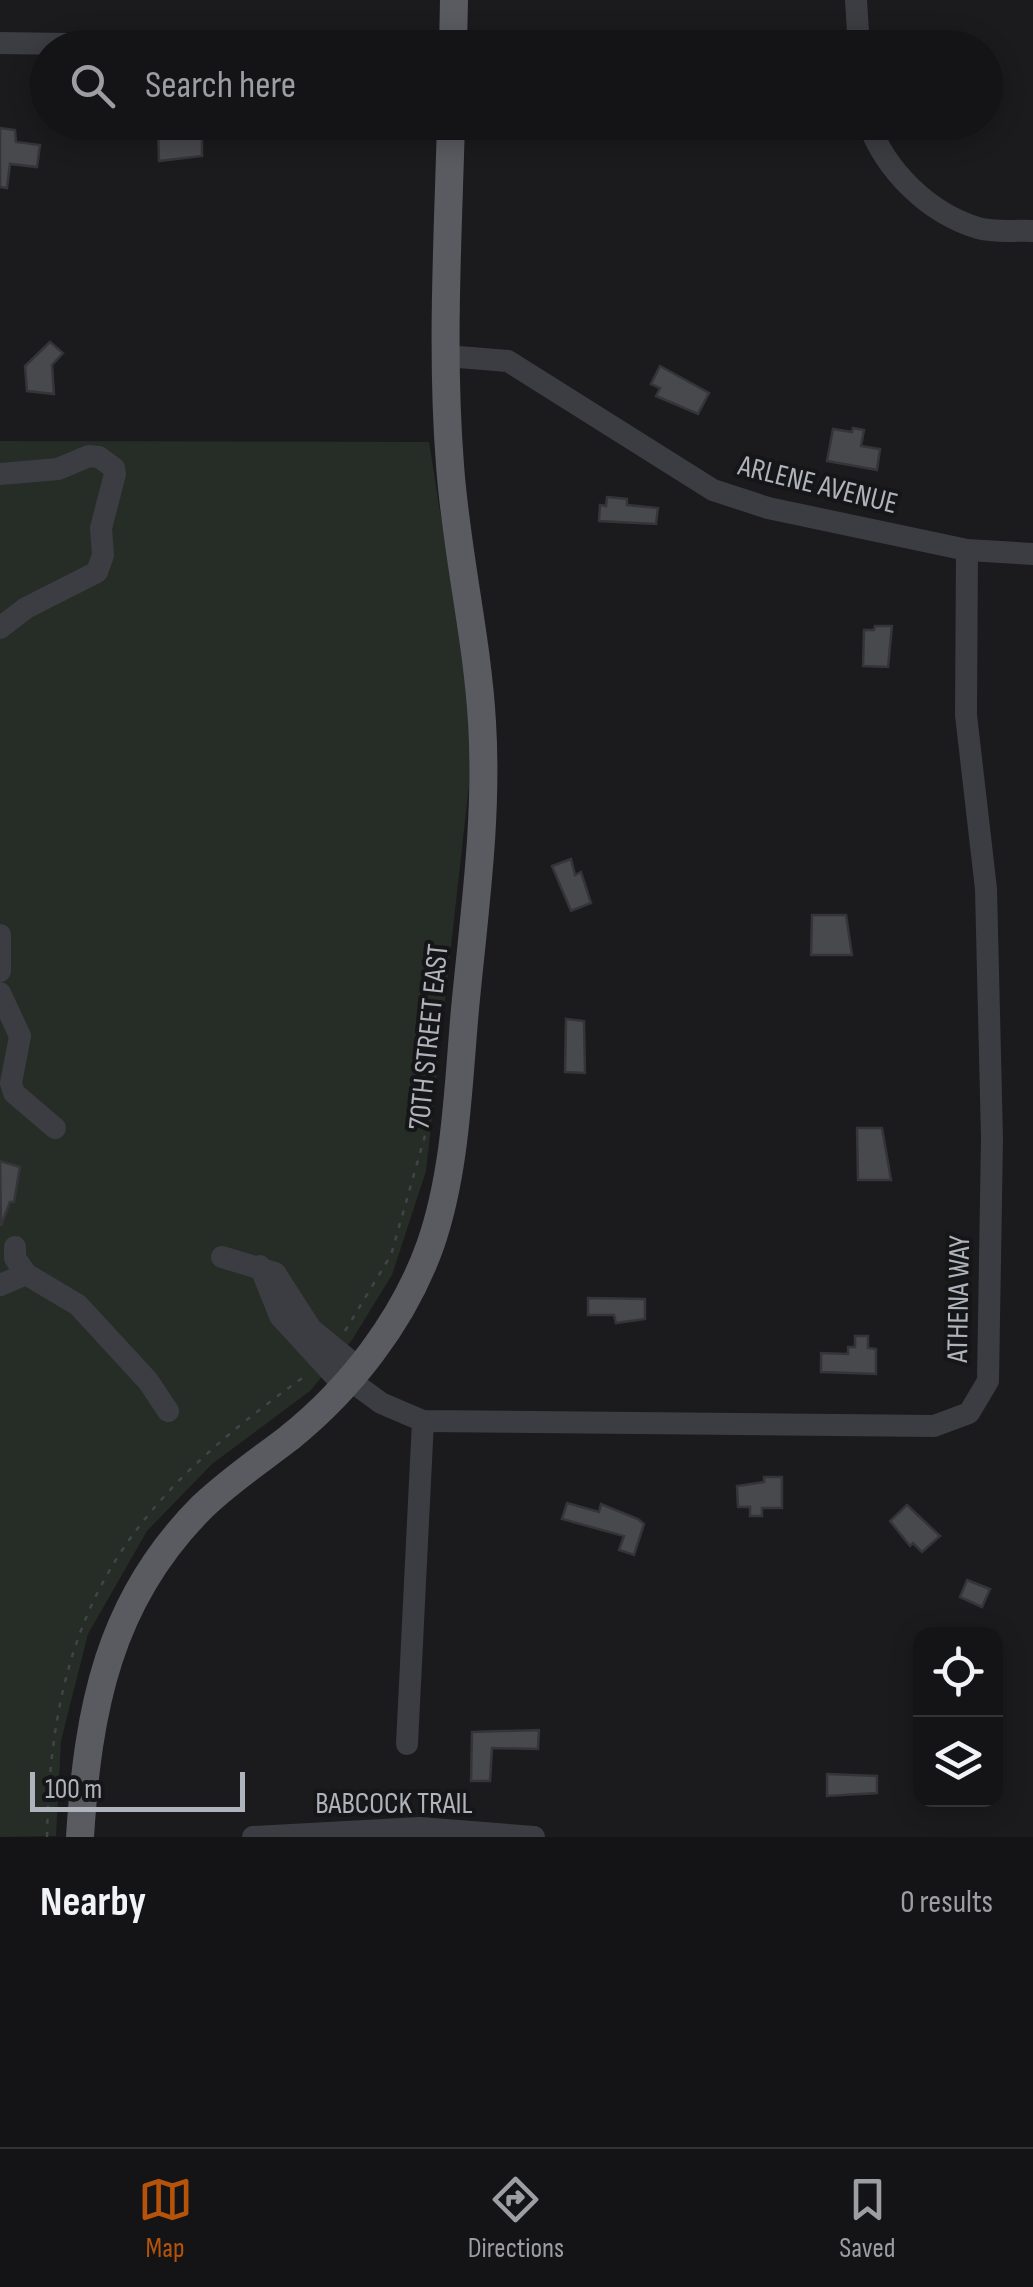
<!DOCTYPE html>
<style>
:root{--surface:#141416;--page:#1d1d1f;--text:#f1f3f6;--muted:#9d9ea1;--line:#333335;--accent:#b45309}
body{margin:0;font-family:"Sofia Sans Condensed",sans-serif;background:var(--page);color:var(--text)}
.controls{position:absolute;right:30px;bottom:30px;display:grid;overflow:hidden;border-radius:20px;box-shadow:0 5px 25px #0003}
.controls button{width:90px;height:90px;display:grid;place-items:center;padding:0;border:0;border-bottom:2px solid var(--line);background:var(--surface);color:var(--text);font:50px sans-serif}
.scale{position:absolute;left:30px;bottom:25px;width:215px;box-sizing:border-box;padding-left:10px;border:5px solid #afb3bb;border-top:0;font-size:28px;line-height:35px;white-space:nowrap;color:#afb3bb;-webkit-text-stroke:8px #161618;paint-order:stroke}
.list{margin:0;padding:0;list-style:none}
h2{display:flex;justify-content:space-between;align-items:center;height:130px;margin:0;padding:0 40px;font-size:42px}
h2 small{font-size:32px;font-weight:400;color:var(--muted)}
.icon{flex:none;width:55px;height:55px;fill:none;stroke:currentColor;stroke-width:2;stroke-linecap:round;stroke-linejoin:round}
.map{position:relative;flex:none;width:1033px;height:1837px;overflow:hidden}
.search{position:absolute;background:var(--surface);box-shadow:0 5px 25px #0003;left:30px;right:30px;top:30px;height:110px;display:flex;align-items:center;gap:25px;box-sizing:border-box;padding:0 35px;border-radius:55px;color:var(--muted);font-size:38px}
.sheet{height:310px;background:var(--surface)}
nav{display:flex;justify-content:space-around;align-items:center;box-sizing:border-box;height:140px;border-top:2px solid var(--line);background:var(--surface);font-size:28px;color:var(--muted)}
nav a{display:grid;justify-items:center;gap:5px}
nav .on{color:var(--accent)}
.map>svg:first-child{display:block}
.green{fill:#252d26}
.building{fill:#48494d;stroke:#353539;stroke-width:2.5}
.lines{fill:none;stroke-linecap:round;stroke-linejoin:round}
.path{stroke:#424449;stroke-width:2.5;stroke-dasharray:5 8;stroke-linecap:butt}
.minor{stroke:#3c3d42;stroke-width:22}
.major{stroke:#595b60;stroke-width:28}
.labels{text-anchor:middle;dominant-baseline:central;stroke-width:8;stroke-linejoin:round;paint-order:stroke}
.street-label{font-size:30px;fill:#afb3bb;stroke:#161618}
</style>
<div class="map">
<svg width="1033" height="1837" viewBox="0 0 1033 1837">
<rect width="100%" height="100%" fill="#1b1b1d"/>
<path class="green" d="M0,441L429,442L466,675L471,767L426,1171L392,1275L352,1340L310,1391L212,1464L147,1531L88,1634L61,1741L56,1836L0,1837Z"/>
<g class="building">
<path d="M0,128L15,130L16,142L40,145L37,167L10,164L7,188L0,187Z"/>
<path d="M158,129L202,134V156L159,161Z"/>
<path d="M50,342L63,353L52,365L54,394L27,391L25,366Z"/>
<path d="M660,366L709,393L698,414L656,396L660,388L651,384Z"/>
<path d="M853,428L864,430L861,446L880,449L877,470L827,461L833,429L852,432Z"/>
<path d="M607,497L627,499V505L658,508L656,524L599,521L600,505L606,506Z"/>
<path d="M875,626H892L888,667L863,666L864,630H874Z"/>
<path d="M571,859L575,875L581,872L591,903L571,911L552,866Z"/>
<path d="M812,915H846L852,955H811Z"/>
<path d="M566,1019L584,1021L585,1073L565,1072Z"/>
<path d="M857,1128H882L891,1180H858Z"/>
<path d="M0,1161L20,1167L14,1202H10L1,1226Z"/>
<path d="M588,1298L645,1299V1319L616,1323L614,1315H588Z"/>
<path d="M855,1336H868V1348L876,1349V1374L821,1372V1353L848,1354V1347H855Z"/>
<path d="M764,1477H782V1508H762V1516H750V1507H738L737,1486L764,1482Z"/>
<path d="M567,1503L599,1512L601,1504L638,1519L644,1524L634,1555L619,1550L624,1536L562,1519Z"/>
<path d="M907,1505L940,1536L922,1552L913,1543L910,1546L890,1521Z"/>
<path d="M967,1580L990,1589L982,1607L960,1597Z"/>
<path d="M539,1730L538,1749L492,1748L490,1781H471L472,1732Z"/>
<path d="M827,1774L877,1776V1793L827,1796Z"/>
</g>
<g class="lines">
<g class="path">
<path d="M345,1331L391,1255L426,1132L435,1119"/>
<path d="M47,1837C51,1609 126,1503 308,1374"/>
</g>
<g class="minor">
<path d="M856,0L859,48"/>
<path d="M0,43L342,48"/>
<path d="M868,122C885,170 928,213 978,228C994,233 1016,230 1033,231"/>
<path d="M446,356L508,361L713,490L768,508L967,550L1033,554"/>
<path d="M0,474L58,469L89,456L99,457L114,468L115,474L101,528L103,555L97,572L26,608L0,628"/>
<path d="M0,935V971"/>
<path d="M0,993L20,1036L11,1083L14,1093L55,1128"/>
<path d="M222,1257L275,1273L311,1329L360,1369"/>
<path d="M260,1266L280,1316L345,1387"/>
<path d="M26,1274L78,1305L148,1381L168,1411"/>
<path d="M0,1285L26,1274L15,1258V1247"/>
<path d="M351,1381L381,1403L423,1421L934,1426L969,1413L988,1381L992,1138L986,889L966,715L967,550"/>
<path d="M407,1744L423,1421"/>
<path d="M253,1837L420,1828L534,1837"/>
</g>
<g class="major">
<path d="M453,48L454,0"/>
<path d="M80,1837C88,1710 108,1601 202,1507C229,1481 259,1461 289,1438C350,1389 403,1321 430,1246C456,1172 458,1087 465,1009C474,914 488,818 482,722C477,636 456,551 450,465C441,351 448,236 451,122"/>
</g>
</g>
<g class="labels">
<g class="street-label">
<text transform="translate(818 485) rotate(14)">ARLENE AVENUE</text>
<text transform="translate(429 1037) rotate(-84)">70TH STREET EAST</text>
<text transform="translate(959 1299) rotate(-89)">ATHENA WAY</text>
<text x="394" y="1804">BABCOCK TRAIL</text>
</g>
</g>
</svg>
<div class="controls">
<button><svg class="icon" aria-label="locate" viewBox="0 0 24 24"><circle cx="12" cy="12" r="6"/><path d="M12 2v4M12 18v4M2 12h4M18 12h4"/></svg></button>
<button><svg class="icon" aria-label="layers" viewBox="0 0 24 24"><path d="M12 4l9 5-9 5-9-5zM3 14l9 5 9-5"/></svg></button>
</div>
<div class="scale">100 m</div>
<div class="search"><svg class="icon" aria-label="search" viewBox="0 0 24 24"><circle cx="10" cy="10" r="6"/><path d="M15 15l6 6"/></svg>Search here</div>
</div>
<section class="sheet">
<h2>Nearby<small>0 results</small></h2>
<ul class="list">
</ul>
</section>
<nav>
<a class="on"><svg class="icon" aria-label="map" viewBox="0 0 24 24"><path d="M3 6l6-2 6 2 6-2v14l-6 2-6-2-6 2zM9 4v14M15 6v14"/></svg>Map</a>
<a><svg class="icon" aria-label="directions" viewBox="0 0 24 24"><path d="M12 3l9 9-9 9-9-9zM9 14v-3h6M13 9l2 2-2 2"/></svg>Directions</a>
<a><svg class="icon" aria-label="saved" viewBox="0 0 24 24"><path d="M7 4h10v16l-5-4-5 4z"/></svg>Saved</a>
</nav>
